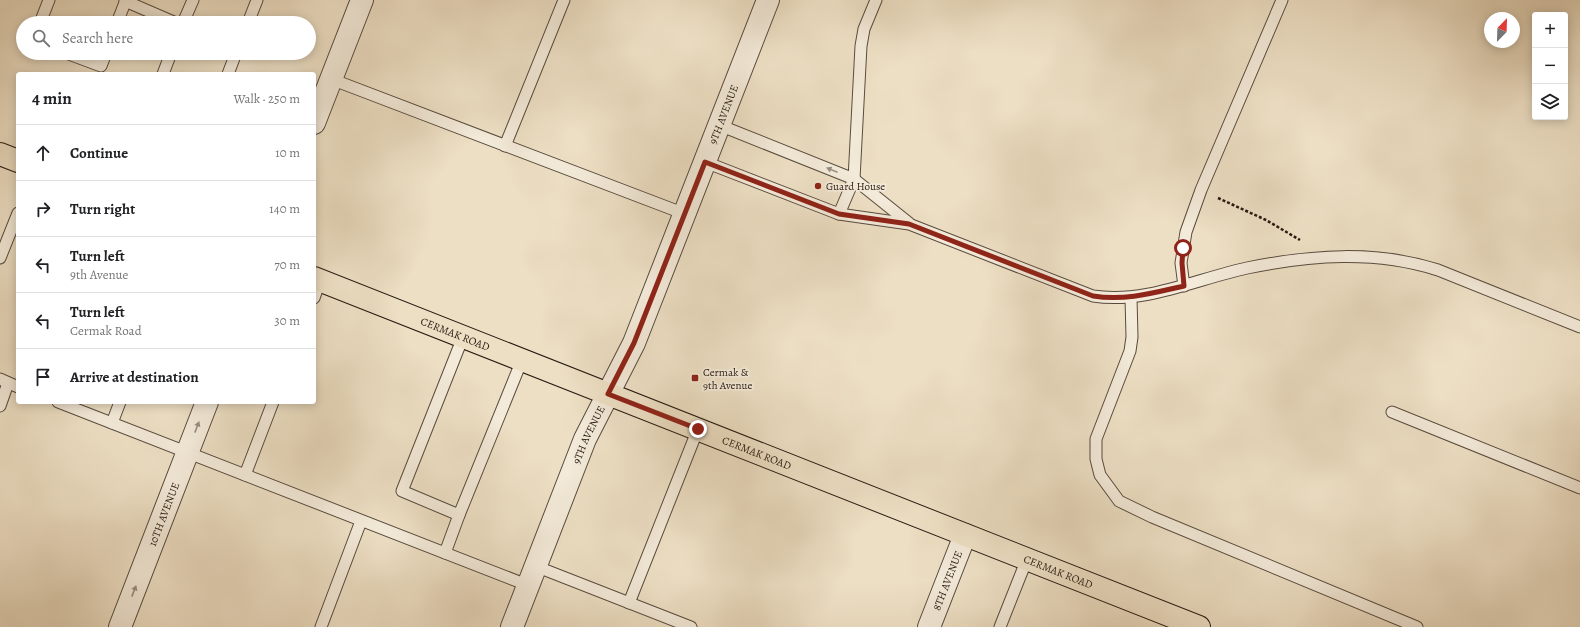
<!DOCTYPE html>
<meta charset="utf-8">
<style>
:root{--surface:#fff;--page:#f6f6f6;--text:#202124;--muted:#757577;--line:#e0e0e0}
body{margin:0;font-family:Alegreya,serif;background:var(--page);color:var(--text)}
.controls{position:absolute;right:12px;top:12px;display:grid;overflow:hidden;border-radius:4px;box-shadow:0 2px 10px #0003}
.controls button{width:36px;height:36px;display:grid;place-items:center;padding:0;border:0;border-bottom:1px solid var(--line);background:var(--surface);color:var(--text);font:20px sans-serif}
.compass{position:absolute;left:1484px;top:12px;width:36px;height:36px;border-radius:50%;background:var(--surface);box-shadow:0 2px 10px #0003;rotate:23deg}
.stop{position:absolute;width:12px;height:12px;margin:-9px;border:3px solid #8f2418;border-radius:50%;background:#fff}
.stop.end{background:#8f2418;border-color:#fff;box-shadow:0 1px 4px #0008}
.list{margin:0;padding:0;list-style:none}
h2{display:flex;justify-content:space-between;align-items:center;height:52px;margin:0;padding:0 16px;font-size:17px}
h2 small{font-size:13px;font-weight:400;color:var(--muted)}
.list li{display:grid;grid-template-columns:26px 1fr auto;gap:12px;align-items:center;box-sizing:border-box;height:56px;padding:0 16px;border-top:1px solid var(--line)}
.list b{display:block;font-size:15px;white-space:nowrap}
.list p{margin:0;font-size:13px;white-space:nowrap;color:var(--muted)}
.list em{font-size:13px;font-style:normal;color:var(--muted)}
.icon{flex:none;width:22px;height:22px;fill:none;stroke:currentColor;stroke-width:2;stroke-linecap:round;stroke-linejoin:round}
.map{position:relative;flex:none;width:1580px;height:627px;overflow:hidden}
.search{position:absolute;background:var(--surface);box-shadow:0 2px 10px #0003;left:16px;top:16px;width:300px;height:44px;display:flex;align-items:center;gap:10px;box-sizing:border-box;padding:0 14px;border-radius:22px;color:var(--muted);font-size:15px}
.panel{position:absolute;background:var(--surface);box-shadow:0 2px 10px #0003;left:16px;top:72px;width:300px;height:332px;border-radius:4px}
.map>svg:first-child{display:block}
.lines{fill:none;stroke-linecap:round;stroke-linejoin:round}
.service-casing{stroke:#584b3e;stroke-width:13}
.minor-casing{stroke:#584b3e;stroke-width:24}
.primary-casing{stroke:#271a11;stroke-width:24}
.path{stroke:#271a11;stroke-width:2.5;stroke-dasharray:3 2;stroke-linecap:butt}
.service{stroke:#f3ead9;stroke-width:11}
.minor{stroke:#f3ead9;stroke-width:22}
.primary{stroke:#eddfc4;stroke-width:22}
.oneway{fill:#978c7f}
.route{stroke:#8f2418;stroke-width:5}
.poi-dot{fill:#8f2418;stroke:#f3ead9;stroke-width:1.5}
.labels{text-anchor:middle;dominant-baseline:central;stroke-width:3.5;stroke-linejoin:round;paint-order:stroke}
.street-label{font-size:11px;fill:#271a11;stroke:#f3ead9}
.poi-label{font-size:11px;fill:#271a11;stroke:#f3ead9;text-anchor:start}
</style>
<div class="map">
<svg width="1580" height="627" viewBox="0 0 1580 627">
<rect width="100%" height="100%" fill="#eddfc4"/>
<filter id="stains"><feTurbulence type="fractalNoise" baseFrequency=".005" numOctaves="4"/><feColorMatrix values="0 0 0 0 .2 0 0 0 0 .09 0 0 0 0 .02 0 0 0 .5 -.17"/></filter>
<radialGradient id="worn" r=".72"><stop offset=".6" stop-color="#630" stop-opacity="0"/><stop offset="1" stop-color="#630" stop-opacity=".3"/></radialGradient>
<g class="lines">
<defs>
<g id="service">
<path d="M125,1L176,23"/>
<path d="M40,23L49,0"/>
<path d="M117,23L126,0"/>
<path d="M183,23L193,0"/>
<path d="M248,23L257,0"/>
<path d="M66,53L101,66L106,53"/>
<path d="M163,74L171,53"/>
<path d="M228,74L236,53"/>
<path d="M331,79L685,214"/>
<path d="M719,125L854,179L909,223"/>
<path d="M505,146L564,0"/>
<path d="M705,162L839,214L909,224L1093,296C1146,304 1196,279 1247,268C1311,255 1375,250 1438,270L1580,327"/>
<path d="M839,214L854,179L861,46L864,29L876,0"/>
<path d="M0,258L18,213"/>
<path d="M1184,286L1181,263L1186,232L1201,190L1282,0"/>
<path d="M314,298L320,281"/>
<path d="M1131,298L1132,337L1130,351L1096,439V459L1100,475L1119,501L1152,517L1417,627"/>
<path d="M463,337L402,491L459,515L522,360"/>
<path d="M0,379L18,387"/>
<path d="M58,402L527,585"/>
<path d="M0,406L8,383"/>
<path d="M1392,412L1580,488"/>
<path d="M112,423L120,402"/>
<path d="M245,475L273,402"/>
<path d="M445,553L459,515"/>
<path d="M535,566L691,627"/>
<path d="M629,603L698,429"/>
<path d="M321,627L361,521"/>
<path d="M1000,627L1027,559"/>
</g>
<g id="minor">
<path d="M314,123L362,0"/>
<path id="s1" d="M120,627L207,402"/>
<path id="s2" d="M512,627L585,439L634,343L768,0"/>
<path id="s3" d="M929,627L965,535"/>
</g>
<g id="primary">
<path d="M0,154L18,161"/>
<path id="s4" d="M314,278L1199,627"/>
</g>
</defs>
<use href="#service" class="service-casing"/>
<use href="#minor" class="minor-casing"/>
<use href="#primary" class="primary-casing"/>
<path class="path" d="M1218,198L1266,220L1300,240"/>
<use href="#service" class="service"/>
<use href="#minor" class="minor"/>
<use href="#primary" class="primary"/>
</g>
<defs><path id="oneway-solid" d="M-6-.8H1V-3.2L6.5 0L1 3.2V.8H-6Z"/></defs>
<g class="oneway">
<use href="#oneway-solid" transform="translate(832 170) rotate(-158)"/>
<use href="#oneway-solid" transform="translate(197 427) rotate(-69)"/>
<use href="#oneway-solid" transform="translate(134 591) rotate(-69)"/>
</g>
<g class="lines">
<path class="route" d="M698,429L608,394L634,343L705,162L839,214L909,224L1093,296C1125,301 1153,293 1184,286L1182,263L1183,248"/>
</g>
<g class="poi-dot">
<circle cx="818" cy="186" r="4"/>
<rect x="691" y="374" width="8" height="8" rx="2"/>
</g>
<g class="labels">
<g class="street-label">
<text stroke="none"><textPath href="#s2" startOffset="555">9TH AVENUE</textPath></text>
<text stroke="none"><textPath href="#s4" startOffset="152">CERMAK ROAD</textPath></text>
<text stroke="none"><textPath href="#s2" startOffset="207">9TH AVENUE</textPath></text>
<text stroke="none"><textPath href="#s4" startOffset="476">CERMAK ROAD</textPath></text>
<text stroke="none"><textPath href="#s1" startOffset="121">10TH AVENUE</textPath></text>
<text stroke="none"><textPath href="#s4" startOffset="800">CERMAK ROAD</textPath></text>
<text stroke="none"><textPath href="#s3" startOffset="50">8TH AVENUE</textPath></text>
</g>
<g class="poi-label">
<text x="826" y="186">Guard House</text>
<text x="703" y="372">Cermak &amp;<tspan x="703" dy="13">9th Avenue</tspan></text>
</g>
</g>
<rect width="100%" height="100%" filter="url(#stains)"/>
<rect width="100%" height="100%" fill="url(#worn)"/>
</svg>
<div class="controls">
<button>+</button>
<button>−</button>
<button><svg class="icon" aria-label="layers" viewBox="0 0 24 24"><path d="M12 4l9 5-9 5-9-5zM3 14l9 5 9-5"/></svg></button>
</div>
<svg class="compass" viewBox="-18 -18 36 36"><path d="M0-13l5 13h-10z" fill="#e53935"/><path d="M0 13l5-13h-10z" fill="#757577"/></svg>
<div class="stop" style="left:1183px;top:248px"></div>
<div class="stop end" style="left:698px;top:429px"></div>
<div class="search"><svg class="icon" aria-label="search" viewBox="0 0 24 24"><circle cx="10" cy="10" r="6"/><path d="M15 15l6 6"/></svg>Search here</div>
<section class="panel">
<h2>4 min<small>Walk · 250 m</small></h2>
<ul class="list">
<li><svg class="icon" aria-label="ahead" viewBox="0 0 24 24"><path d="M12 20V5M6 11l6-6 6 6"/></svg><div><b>Continue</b></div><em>10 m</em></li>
<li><svg class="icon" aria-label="right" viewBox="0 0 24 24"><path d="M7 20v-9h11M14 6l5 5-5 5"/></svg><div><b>Turn right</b></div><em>140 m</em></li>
<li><svg class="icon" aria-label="left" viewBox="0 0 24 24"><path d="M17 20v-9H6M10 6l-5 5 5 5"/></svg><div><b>Turn left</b><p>9th Avenue</p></div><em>70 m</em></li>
<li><svg class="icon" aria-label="left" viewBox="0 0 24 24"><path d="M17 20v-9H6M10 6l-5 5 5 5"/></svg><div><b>Turn left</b><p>Cermak Road</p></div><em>30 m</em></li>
<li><svg class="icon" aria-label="arrive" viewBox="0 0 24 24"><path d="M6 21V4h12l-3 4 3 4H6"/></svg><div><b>Arrive at destination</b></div></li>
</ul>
</section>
</div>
